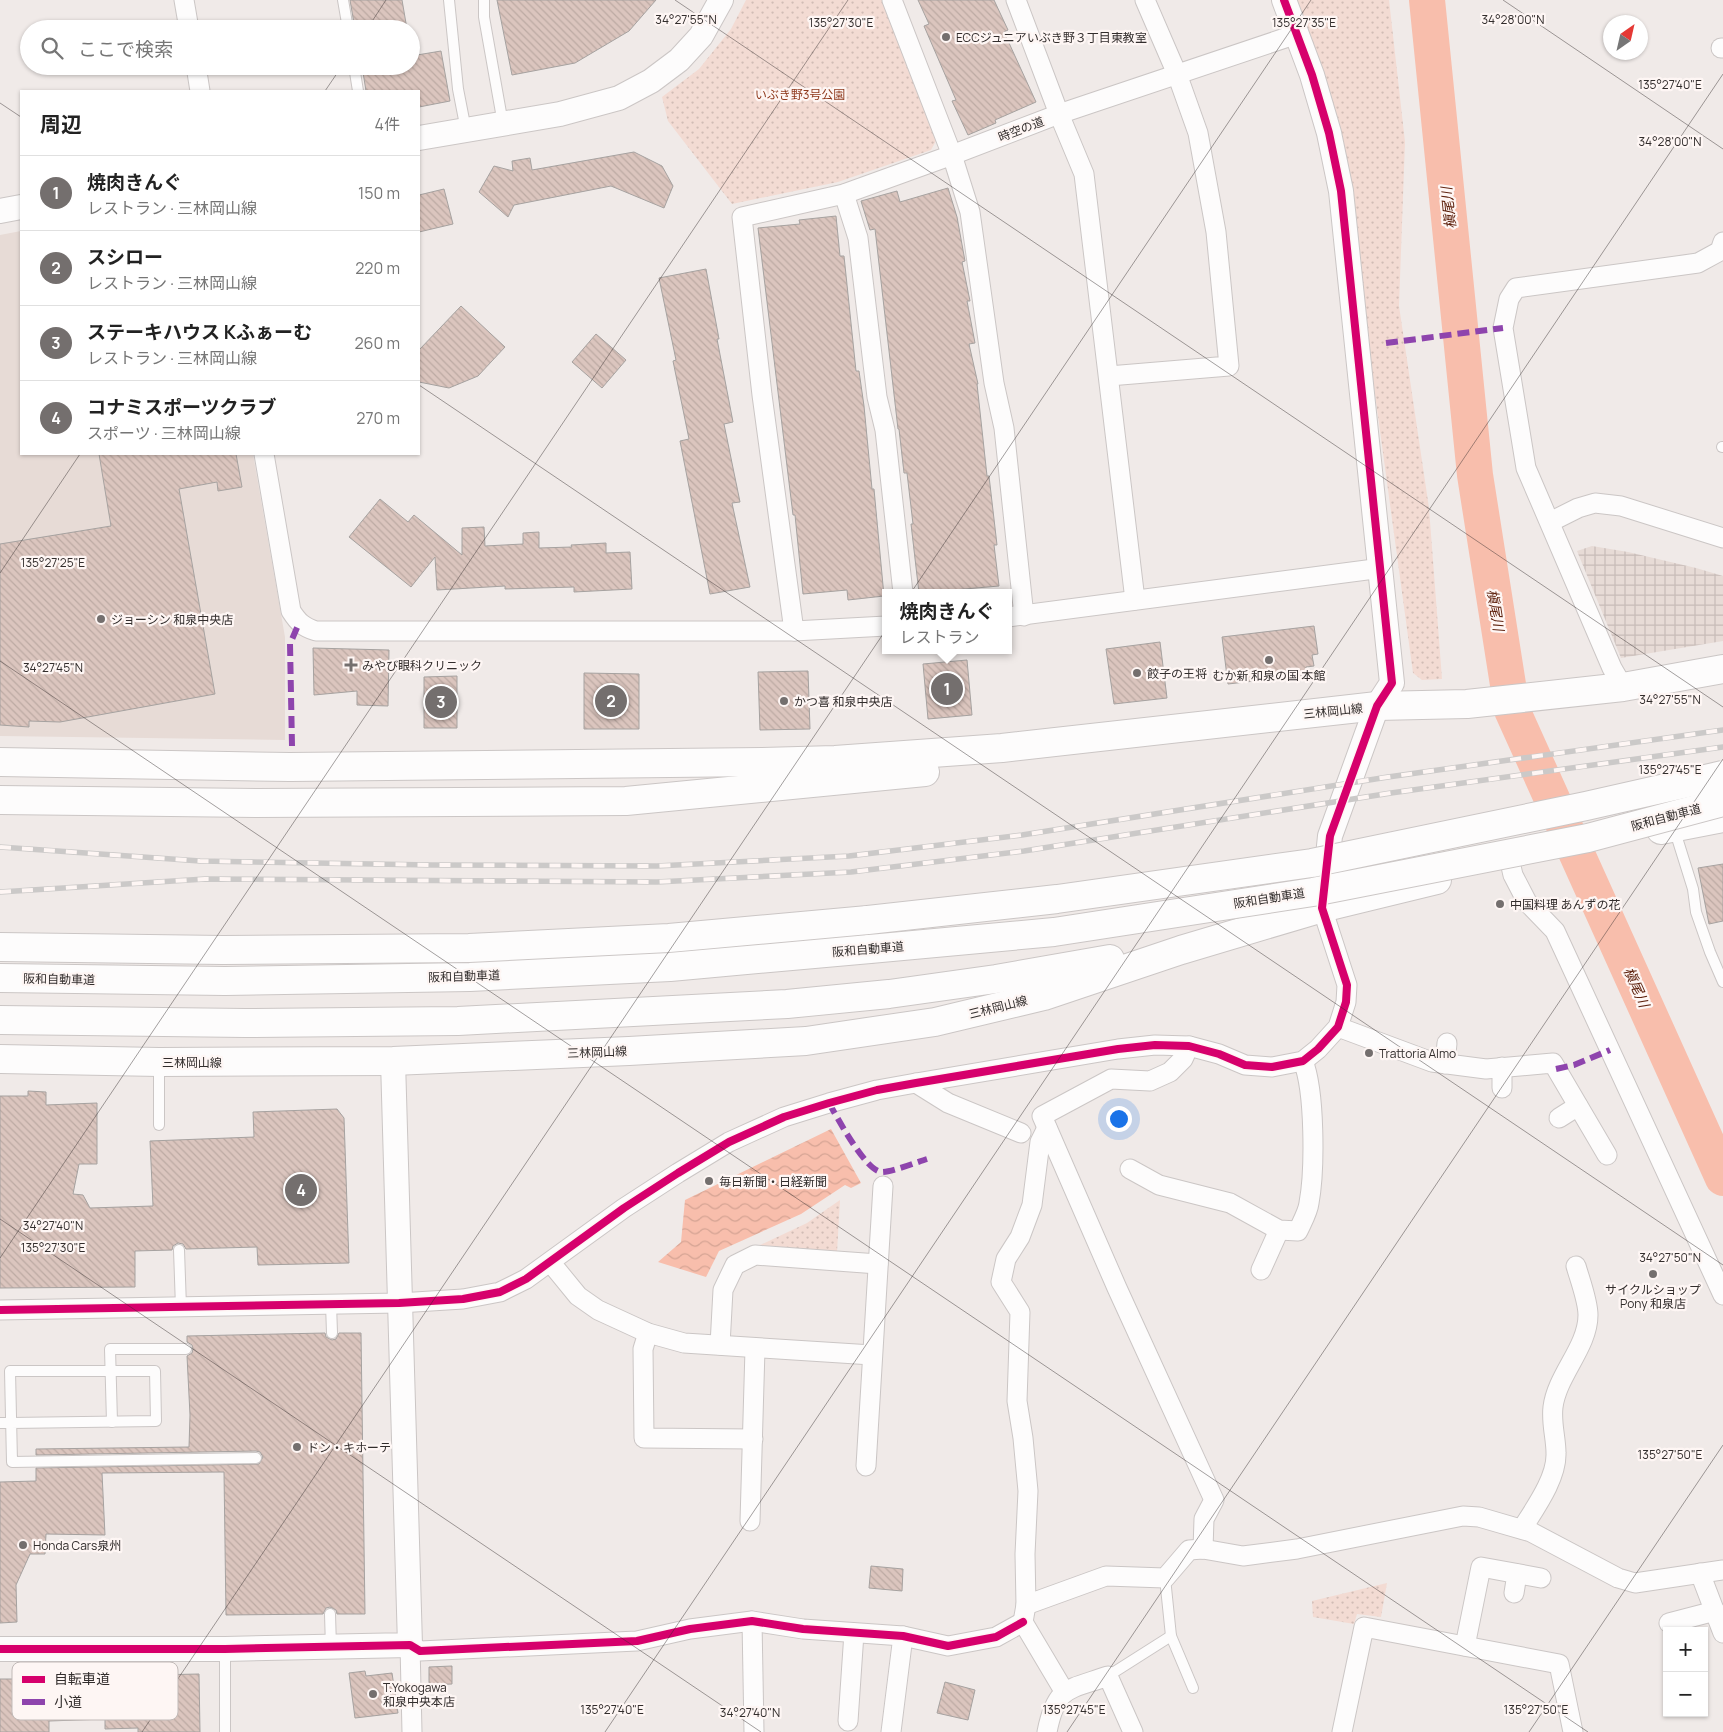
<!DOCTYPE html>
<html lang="ja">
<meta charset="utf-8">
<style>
:root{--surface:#fff;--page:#f2f2f2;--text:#222;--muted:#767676;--line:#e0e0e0;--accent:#746f6e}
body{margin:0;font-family:Manrope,"Noto Sans JP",sans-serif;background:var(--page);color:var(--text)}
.controls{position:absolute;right:15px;bottom:15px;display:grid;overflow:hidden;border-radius:0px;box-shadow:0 1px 4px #0004}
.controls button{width:45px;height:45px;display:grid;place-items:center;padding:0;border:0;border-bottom:1px solid var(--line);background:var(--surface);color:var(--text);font:25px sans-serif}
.compass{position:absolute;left:1603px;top:15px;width:45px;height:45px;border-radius:50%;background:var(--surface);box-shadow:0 1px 4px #0004;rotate:34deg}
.you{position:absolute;left:1118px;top:1118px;width:18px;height:18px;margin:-12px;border:4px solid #fff;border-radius:50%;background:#1a73e8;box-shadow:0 0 0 8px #1a73e833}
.badge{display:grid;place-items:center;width:32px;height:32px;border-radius:50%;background:var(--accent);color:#fff;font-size:16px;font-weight:700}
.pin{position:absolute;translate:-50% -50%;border:2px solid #fff;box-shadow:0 1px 5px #0006}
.popup{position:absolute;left:882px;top:589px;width:130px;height:65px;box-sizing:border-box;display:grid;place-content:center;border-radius:0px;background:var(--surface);filter:drop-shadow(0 1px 4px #0005);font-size:16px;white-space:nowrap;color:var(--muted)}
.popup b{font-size:19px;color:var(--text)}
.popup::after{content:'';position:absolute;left:50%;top:100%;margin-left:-10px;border:10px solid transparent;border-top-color:var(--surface)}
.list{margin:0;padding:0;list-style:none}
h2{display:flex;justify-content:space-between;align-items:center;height:65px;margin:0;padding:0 20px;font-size:21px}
h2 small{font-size:16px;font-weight:400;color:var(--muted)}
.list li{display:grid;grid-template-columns:32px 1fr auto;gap:15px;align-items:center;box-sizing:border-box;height:75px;padding:0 20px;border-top:1px solid var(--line)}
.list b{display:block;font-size:19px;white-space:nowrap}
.list p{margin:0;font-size:16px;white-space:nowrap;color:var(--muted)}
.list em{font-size:16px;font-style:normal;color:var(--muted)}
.icon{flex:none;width:28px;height:28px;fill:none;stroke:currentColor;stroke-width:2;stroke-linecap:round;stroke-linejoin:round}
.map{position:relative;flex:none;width:1723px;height:1732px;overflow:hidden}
.search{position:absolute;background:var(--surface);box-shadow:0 1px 4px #0004;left:20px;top:20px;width:400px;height:55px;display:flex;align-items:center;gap:12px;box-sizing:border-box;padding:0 18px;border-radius:28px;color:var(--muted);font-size:19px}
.panel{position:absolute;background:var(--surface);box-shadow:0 1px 4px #0004;left:20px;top:90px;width:400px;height:365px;border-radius:0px}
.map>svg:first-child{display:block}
.built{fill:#e7dbd6}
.industrial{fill:url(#industrial-grid)}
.park{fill:url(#park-dots)}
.water{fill:url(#water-waves)}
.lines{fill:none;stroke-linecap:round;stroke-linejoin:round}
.river{stroke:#f8beac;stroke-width:36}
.building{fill:url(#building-back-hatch);stroke:#a6a2a0}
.service-casing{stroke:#cbc6c5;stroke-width:12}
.minor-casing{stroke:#cbc6c5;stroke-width:21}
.tertiary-casing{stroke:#cbc6c5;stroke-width:26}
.secondary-casing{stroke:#cbc6c5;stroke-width:30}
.motorway-casing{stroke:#cbc6c5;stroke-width:30}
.service{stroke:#fdfcfc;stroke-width:10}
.minor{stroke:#fdfcfc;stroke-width:19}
.tertiary{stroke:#fdfcfc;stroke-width:24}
.secondary{stroke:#fdfcfc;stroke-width:28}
.motorway{stroke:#fdfcfc;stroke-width:28}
.rail-casing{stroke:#cbc9c8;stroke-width:5.5}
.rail{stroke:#fef6f4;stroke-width:4;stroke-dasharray:11;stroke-linecap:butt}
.motorway-bridge-casing{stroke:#cbc6c5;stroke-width:30;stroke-linecap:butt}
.motorway-bridge{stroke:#fdfcfc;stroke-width:28}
.quiet{stroke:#8e44ad;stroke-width:6;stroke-dasharray:12 6;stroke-linecap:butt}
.cycleway-casing{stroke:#fef6f4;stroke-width:11}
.cycleway{stroke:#d6006c;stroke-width:8}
.ticks{fill:none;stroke:#322d2c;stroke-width:1;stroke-opacity:0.45}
.poi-dot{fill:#746f6e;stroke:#fef6f4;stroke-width:2}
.labels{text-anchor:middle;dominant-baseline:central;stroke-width:4.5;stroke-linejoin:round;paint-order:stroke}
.poi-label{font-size:12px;fill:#322d2c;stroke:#fef6f4;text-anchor:start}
.park-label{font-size:12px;fill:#8e381b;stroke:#fef6f4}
.street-label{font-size:12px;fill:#322d2c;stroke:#fef6f4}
.water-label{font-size:14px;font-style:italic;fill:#5e210d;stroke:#fef6f4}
.key{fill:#fef6f4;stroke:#c1bab8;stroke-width:1}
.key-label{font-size:14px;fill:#322d2c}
.ticks-label{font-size:12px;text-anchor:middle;fill:#322d2c;stroke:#fef6f4;stroke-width:4.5;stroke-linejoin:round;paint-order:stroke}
</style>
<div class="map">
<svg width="1723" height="1732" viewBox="0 0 1723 1732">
<defs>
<pattern id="industrial-grid" width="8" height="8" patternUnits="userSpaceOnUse" patternTransform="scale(1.25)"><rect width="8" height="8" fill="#e7dbd6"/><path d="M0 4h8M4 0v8" fill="none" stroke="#c7bcb8"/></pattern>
<pattern id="park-dots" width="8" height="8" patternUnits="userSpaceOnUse" patternTransform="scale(1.25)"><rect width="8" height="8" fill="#f3dbd3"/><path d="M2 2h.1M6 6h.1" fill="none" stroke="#d1bcb5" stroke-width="1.8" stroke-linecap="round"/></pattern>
<pattern id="water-waves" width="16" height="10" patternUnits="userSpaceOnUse" patternTransform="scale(1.25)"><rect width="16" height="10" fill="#f8beac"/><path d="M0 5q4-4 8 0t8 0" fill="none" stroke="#d5a494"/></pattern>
<pattern id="building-back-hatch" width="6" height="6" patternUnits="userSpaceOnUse" patternTransform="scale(1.25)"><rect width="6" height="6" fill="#dbc5be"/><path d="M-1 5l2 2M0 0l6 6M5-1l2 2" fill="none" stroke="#bcaaa3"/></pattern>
</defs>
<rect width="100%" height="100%" fill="#f0eae8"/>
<path class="built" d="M21,231V454H253L285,637V740L0,736V235Z"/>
<path class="industrial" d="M1592,546L1628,552L1696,568L1723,576V641L1621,658L1577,551Z"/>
<g class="park">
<path d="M746,0H882L937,139L931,150L838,182L732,204L668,121L662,97L699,69L731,29Z"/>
<path d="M1294,0H1389L1405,142L1399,306L1429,508L1442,679L1422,680L1413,673L1347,189Z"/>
<path d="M840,1200L837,1252L756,1247L807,1223Z"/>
<path d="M1387,1583L1381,1617L1357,1614L1354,1624L1313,1617L1312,1601Z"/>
</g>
<path class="water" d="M831,1129L861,1183L851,1188L845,1185L801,1214L719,1251L706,1277L658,1262L681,1242L685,1200Z"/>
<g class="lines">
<path class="river" d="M1427,0L1475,475L1512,710L1723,1178"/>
</g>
<g class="building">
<path d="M350,0H402L407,29H355Z"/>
<path d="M497,0H656L629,31L575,63L512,75Z"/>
<path d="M918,0H994L1008,30L1004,32L1036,102L995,120L996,123L968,135L952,101L956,100L924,26L929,24Z"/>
<path d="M441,51L450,101L419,107V91H366L362,66H411V56Z"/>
<path d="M634,152L662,166L673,186L664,208L611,186L514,205L508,217L479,192L494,166L513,171L512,161L530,158L532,170Z"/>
<path d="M948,188L957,217L965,261L962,262L970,301H967L975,343L969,344L978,384H977L987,476H989L997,545H994L999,586L919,593L911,524H913L907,473H904L899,429H898L875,229L870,230L861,201L897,191L900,202Z"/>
<path d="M444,189L453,224L419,232V195Z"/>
<path d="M836,216L840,256H844L856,371H859L864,406L872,489H874L884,596L848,600L847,590L803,594L795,515H793L758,228L800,224L799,220Z"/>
<path d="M706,269L719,339H717L733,422L724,424L740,502L732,503L750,587L710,594L680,441L689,439L673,361L676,360L659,278Z"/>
<path d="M461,306L505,347L478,376L449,388L419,382V350Z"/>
<path d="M596,334L626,360L602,388L572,362Z"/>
<path d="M99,454H236L242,487L218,491L217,482L179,489L215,694L60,722L29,721V727L0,725V544L111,526Z"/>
<path d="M380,499L408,522L414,515L462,555V528L484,527L485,546L523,544V533L539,532V548L572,547L571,545L606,543V553L630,552L632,589L574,592V587L505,589V586L437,590L435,557L411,587L349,537Z"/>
<path d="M1314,626L1318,654L1312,655L1314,666L1306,667L1307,675L1228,684L1222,637Z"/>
<path d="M1160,642L1167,698L1114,704L1106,649Z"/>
<path d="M313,648L389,650L388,706L357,705V691L314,695Z"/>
<path d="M967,660L972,715L928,719L923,664Z"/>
<path d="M808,671L810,729L760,730L758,672Z"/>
<path d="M584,673L639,674V729H584Z"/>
<path d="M457,676V728H424V677Z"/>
<path d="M1723,864V921L1709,924L1698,868Z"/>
<path d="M28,1091L46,1092V1105L97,1103V1164H79L73,1194L83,1195L90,1208L153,1206L150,1141L254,1137L253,1112L337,1109L344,1118L349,1263L258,1265L257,1247L186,1249L183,1244L178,1243L173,1246L172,1250L135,1251V1287L0,1288V1096H28Z"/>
<path d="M325,1333L326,1337L332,1340L336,1339L339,1333H361L365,1614H337L336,1610L330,1607L326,1608L323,1614L226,1615L224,1472L102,1473L105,1535L46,1534L45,1554H30L16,1585L17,1622L0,1623V1482L36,1481V1468L259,1464L263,1457L260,1452L256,1451L36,1455V1449L189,1447L190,1415L187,1356L192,1353L193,1349L192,1345L187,1342V1336Z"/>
<path d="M871,1566L903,1569L902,1591L869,1588Z"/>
<path d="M452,1666V1684L429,1685V1667Z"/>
<path d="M365,1671L366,1676L392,1673L398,1713L355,1718L349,1673Z"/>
<path d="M199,1674L200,1732H138V1728L105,1729V1719L49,1721V1732H0V1679H105V1676Z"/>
<path d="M945,1682L975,1690L968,1720L937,1713Z"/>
</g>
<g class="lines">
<defs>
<g id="service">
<path d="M343,0L348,29"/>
<path d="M449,0L458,89L466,130"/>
<path d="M484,0V17L503,124"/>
<path d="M354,66L358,91"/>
<path d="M1722,447H1723"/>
<path d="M1678,841L1693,889L1696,912L1710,952L1723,982"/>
<path d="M159,1063V1125"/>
<path d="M179,1250L181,1307"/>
<path d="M331,1304L332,1333"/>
<path d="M112,1422L110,1349H186"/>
<path d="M0,1423H10L156,1421L155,1371H10L12,1462L256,1458"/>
<path d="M1165,1578L1171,1636L1193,1688"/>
<path d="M330,1614L331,1647"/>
<path d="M225,1649V1732"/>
<path d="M1108,1676L1171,1636"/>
</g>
<g id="minor">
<path d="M184,0L189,29"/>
<path d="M892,0L952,155L970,212L994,383L1004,428L1024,616"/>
<path d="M1016,0L1059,114L1084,174L1135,600"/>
<path d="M1721,48H1723"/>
<path d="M196,66L200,91"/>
<path d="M844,194L858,238L877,397L885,430L903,593"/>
<path d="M1109,376L1229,366L1216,232L1198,133L1177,74L1145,0"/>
<path d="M264,454L291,611C298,622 303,627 316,631H794L886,626"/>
<path d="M1550,522L1578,508L1595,503L1621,506L1723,538"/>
<path d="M1008,617L1382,568"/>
<path d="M794,631L762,395L742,217L844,194L952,155L1059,114L1297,34"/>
<path d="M1623,687L1612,668L1526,468L1503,328L1509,299L1516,288L1698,263L1720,251L1723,242"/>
<path d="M1510,862L1513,875L1527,902L1555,931L1723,1295"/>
<path d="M1338,1027L1432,1062L1486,1069L1553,1063L1607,1155"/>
<path d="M1189,1046L1183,1059L1170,1072L1150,1081L1111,1079L1042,1116L1117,1288L1214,1500L1204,1519L1203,1549"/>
<path d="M1445,1064L1447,1043"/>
<path d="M1502,1067V1088"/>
<path d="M916,1083L948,1103L1021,1133"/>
<path d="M1559,1118L1578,1106"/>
<path d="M1047,1128L1040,1142L1032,1205L1020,1237L1006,1259L1001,1282L1020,1312L1017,1401L1023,1438L1028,1491L1025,1554L1026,1605L1023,1622L1064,1691"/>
<path d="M1130,1169L1159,1185L1230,1203L1279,1230L1298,1231C1302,1222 1308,1212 1309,1203C1315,1170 1315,1091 1303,1061"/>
<path d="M551,1263L578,1296L598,1310L648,1333L684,1343L872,1355"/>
<path d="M1261,1270L1279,1230"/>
<path d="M0,1310L399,1303L463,1299L500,1292L526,1279L624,1208L678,1173L729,1142L784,1117L829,1103L877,1090L916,1083L1118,1049L1155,1045L1189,1046L1219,1054L1245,1065L1272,1067L1303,1061L1318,1049L1338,1027L1346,1002L1347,985L1322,908"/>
<path d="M648,1333L643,1349L644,1438L753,1439"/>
<path d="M720,1345L723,1290L735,1265L755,1255L878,1264"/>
<path d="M866,1466L883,1186"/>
<path d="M750,1521L755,1349"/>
<path d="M1522,1529C1535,1508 1557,1478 1556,1453C1556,1438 1551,1423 1553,1407C1557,1375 1588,1347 1588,1315C1588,1301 1580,1280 1576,1266"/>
<path d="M1700,1573L1723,1633"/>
<path d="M1514,1593L1517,1574"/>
<path d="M1026,1605L1106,1576L1165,1578L1189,1550L1203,1549L1243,1556L1297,1549L1463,1516L1479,1517L1531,1532L1618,1578L1635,1583L1723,1570"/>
<path d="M752,1621L754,1732"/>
<path d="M1669,1623L1715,1611"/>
<path d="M410,1645L420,1651L637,1641L690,1629L752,1621L803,1629L903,1636L948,1646L996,1637L1023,1622"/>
<path d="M410,1645L412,1732"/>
<path d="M1465,1646L1481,1567L1541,1578"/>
<path d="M848,1721L854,1633"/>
<path d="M891,1732L903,1636"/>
<path d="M1047,1732C1056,1686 1068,1690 1108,1676L1133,1732"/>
<path d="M1342,1732L1364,1627L1559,1664L1573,1732"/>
</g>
<g id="tertiary">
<path d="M1284,0L1312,75L1329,133L1341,191L1392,683L1377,706L1330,836L1326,876"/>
<path d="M419,138L560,114L619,98L651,81L679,60L701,36L721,0"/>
<path d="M0,211L21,207"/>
<path d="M0,1649H225L410,1645L393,1061"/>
</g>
<g id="secondary">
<path d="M0,762L290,767L762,762L835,760L1002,748L1377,706L1467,704L1623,687L1723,669"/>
<path d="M0,800L256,803L626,801L925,772"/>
<path d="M1661,830L1723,818"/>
<path d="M0,1020L245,1023L458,1021L787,1004L889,994L996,979L1110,959"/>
<path d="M0,1059L159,1062L393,1061L629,1051L806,1041L935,1022L1044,996L1181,950L1322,908L1437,880"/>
</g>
<g id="motorway">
<path d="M0,947L223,950L469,948L669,938L868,920"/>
<path d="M0,978L225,981L470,977L670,967L870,949"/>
</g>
</defs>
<use href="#service" class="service-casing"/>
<use href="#minor" class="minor-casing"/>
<use href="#tertiary" class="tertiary-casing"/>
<use href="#secondary" class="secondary-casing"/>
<use href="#motorway" class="motorway-casing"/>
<use href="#service" class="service"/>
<use href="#minor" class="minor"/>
<use href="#tertiary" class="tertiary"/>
<use href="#secondary" class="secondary"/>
<use href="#motorway" class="motorway"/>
<defs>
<g id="rail">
<path d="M0,847L200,861L432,865L657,866L849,856L1022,835L1388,777L1723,730"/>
<path d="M0,892L205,879L657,882L851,872L1024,851L1391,793L1723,747"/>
</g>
</defs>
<use href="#rail" class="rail-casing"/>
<use href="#rail" class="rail"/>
<defs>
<g id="motorway-bridge">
<path d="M868,920L1057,899L1312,863L1586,806L1723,775"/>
<path d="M870,949L1054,932L1313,892L1588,838L1723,802"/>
</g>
</defs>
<use href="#motorway-bridge" class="motorway-bridge-casing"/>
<use href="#motorway-bridge" class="motorway-bridge"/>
<g class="quiet">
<path d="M1386,343L1503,328"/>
<path d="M292,746L290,644L299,623"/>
<path d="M1556,1069L1574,1065L1610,1050"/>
<path d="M829,1103C837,1117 866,1172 882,1172C892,1172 917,1162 927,1159"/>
</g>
<defs>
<g id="cycleway">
<path d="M0,1310L399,1303L463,1299L500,1292L526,1279L624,1208L678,1173L729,1142L784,1117L829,1103L877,1090L916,1083L1118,1049L1155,1045L1189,1046L1219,1054L1245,1065L1272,1067L1303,1061L1318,1049L1338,1027L1346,1002L1347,985L1322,908L1330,836L1377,706L1392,683L1341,191L1329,133L1312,75L1284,0"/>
<path d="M0,1649H225L410,1645L420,1651L637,1641L690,1629L752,1621L803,1629L903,1636L948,1646L996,1637L1023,1622"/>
</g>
</defs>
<use href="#cycleway" class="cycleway-casing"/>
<use href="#cycleway" class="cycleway"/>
</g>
<path class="ticks" d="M675,0L1723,707M1503,0L1723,149M367,29L386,0M325,91L342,66M0,103L21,117M419,385L1723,1265M0,573L80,454M0,661L1588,1732M0,1219L761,1732M0,1258L848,0M142,1732L1311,0M605,1732L1723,74M1067,1732L1723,759M1529,1732L1723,1445"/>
<g class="poi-dot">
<circle cx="946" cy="37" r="5"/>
<circle cx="101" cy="619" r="5"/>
<circle cx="1269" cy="660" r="5"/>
<path d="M348.5 657.5h5v5h5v5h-5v5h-5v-5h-5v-5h5z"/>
<circle cx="1137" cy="673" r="5"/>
<circle cx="784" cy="701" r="5"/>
<circle cx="1500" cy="904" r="5"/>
<circle cx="1369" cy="1053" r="5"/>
<circle cx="709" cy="1181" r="5"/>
<circle cx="1653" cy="1274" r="5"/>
<circle cx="297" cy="1447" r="5"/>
<circle cx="23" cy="1545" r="5"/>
<circle cx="373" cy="1694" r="5"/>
</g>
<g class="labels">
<g class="poi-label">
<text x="956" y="37">ECCジュニアいぶき野３丁目東教室</text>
<text x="111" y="619">ジョーシン 和泉中央店</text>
<text x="362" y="665">みやび眼科クリニック</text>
<text x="1147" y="673">餃子の王将</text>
<text x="1269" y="675" text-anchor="middle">むか新 和泉の国 本館</text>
<text x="794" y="701">かつ喜 和泉中央店</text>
<text x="1510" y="904">中国料理 あんずの花</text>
<text x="1379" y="1053">Trattoria Almo</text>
<text x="719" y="1181">毎日新聞・日経新聞</text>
<text x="1653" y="1289" text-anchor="middle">サイクルショップ<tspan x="1653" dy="14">Pony 和泉店</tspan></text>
<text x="307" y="1447">ドン・キホーテ</text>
<text x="33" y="1545">Honda Cars泉州</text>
<text x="383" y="1687">T.Yokogawa<tspan x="383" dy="14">和泉中央本店</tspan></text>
</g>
<g class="park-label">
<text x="800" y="94">いぶき野3号公園</text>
</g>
<g class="street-label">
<text transform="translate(1021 129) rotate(-21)">時空の道</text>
<text transform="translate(1333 711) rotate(-6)">三林岡山線</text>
<text transform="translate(1666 817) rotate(-15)">阪和自動車道</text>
<text transform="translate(1269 898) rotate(-9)">阪和自動車道</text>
<text transform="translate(868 949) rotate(-5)">阪和自動車道</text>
<text transform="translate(464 976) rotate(-2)">阪和自動車道</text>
<text transform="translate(59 979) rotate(1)">阪和自動車道</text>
<text transform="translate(998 1007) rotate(-14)">三林岡山線</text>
<text transform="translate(597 1052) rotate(-2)">三林岡山線</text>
<text x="192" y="1062">三林岡山線</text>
</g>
<g class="water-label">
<text transform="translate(1448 208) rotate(-96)">槇尾川</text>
<text transform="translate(1496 610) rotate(81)">槇尾川</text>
<text transform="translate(1637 987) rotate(66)">槇尾川</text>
</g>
</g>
<rect x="12" y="1662" width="166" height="58" rx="8" class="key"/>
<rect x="22" y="1676" width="23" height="7" fill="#d6006c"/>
<rect x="22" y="1699" width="23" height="6" fill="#8e44ad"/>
<g class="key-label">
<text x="54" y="1684">自転車道</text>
<text x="54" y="1707">小道</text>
</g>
<g class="ticks-label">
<text x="686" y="24">34°27'55"N</text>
<text x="1513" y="24">34°28'00"N</text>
<text x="841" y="27">135°27'30"E</text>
<text x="1304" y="27">135°27'35"E</text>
<text x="1670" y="89">135°27'40"E</text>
<text x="1670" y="146">34°28'00"N</text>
<text x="53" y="567">135°27'25"E</text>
<text x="53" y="672">34°27'45"N</text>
<text x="1670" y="704">34°27'55"N</text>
<text x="1670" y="774">135°27'45"E</text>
<text x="53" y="1230">34°27'40"N</text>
<text x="53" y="1252">135°27'30"E</text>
<text x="1670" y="1262">34°27'50"N</text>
<text x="1670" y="1459">135°27'50"E</text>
<text x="612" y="1714">135°27'40"E</text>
<text x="1074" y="1714">135°27'45"E</text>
<text x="1536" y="1714">135°27'50"E</text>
<text x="750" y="1717">34°27'40"N</text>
</g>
</svg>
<div class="controls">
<button>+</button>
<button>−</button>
</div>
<svg class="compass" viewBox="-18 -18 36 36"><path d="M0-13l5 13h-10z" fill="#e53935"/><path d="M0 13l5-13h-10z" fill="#767676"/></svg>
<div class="you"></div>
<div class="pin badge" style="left:947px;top:689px">1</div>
<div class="popup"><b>焼肉きんぐ</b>レストラン</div>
<div class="pin badge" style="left:611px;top:701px">2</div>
<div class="pin badge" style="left:441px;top:702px">3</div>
<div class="pin badge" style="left:301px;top:1190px">4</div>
<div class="search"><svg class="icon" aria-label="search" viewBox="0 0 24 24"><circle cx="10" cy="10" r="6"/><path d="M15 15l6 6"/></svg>ここで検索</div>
<section class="panel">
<h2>周辺<small>4件</small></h2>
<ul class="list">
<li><span class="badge">1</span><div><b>焼肉きんぐ</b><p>レストラン · 三林岡山線</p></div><em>150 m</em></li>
<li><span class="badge">2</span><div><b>スシロー</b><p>レストラン · 三林岡山線</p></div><em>220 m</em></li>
<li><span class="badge">3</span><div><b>ステーキハウス Kふぁーむ</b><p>レストラン · 三林岡山線</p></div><em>260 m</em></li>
<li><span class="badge">4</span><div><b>コナミスポーツクラブ</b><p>スポーツ · 三林岡山線</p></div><em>270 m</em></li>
</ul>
</section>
</div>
